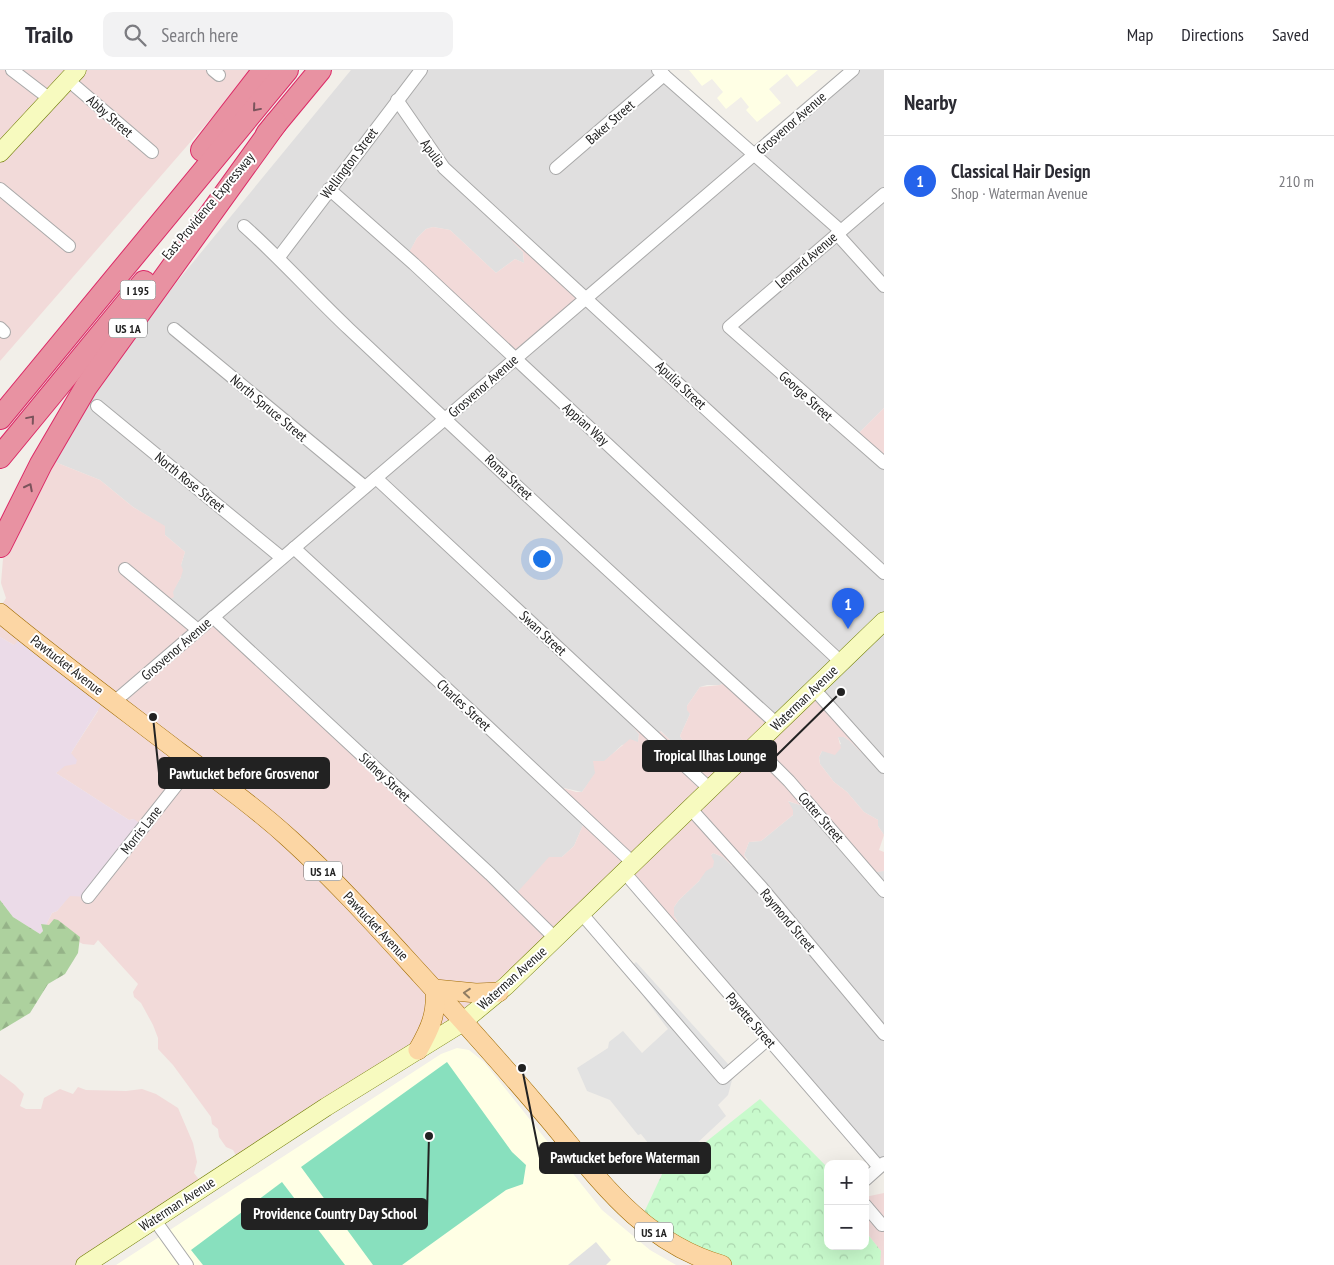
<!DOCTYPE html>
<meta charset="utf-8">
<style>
:root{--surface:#fff;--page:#f2f2f3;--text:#2b2b33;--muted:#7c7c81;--line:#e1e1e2;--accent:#2563eb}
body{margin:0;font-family:"PT Sans Narrow",sans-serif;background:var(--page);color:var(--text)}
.controls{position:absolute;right:15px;bottom:15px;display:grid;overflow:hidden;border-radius:10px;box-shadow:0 5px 20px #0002}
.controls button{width:45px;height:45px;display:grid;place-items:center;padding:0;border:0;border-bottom:1px solid var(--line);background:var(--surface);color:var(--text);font:25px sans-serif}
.you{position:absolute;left:541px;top:488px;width:18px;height:18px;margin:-12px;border:4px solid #fff;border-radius:50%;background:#1a73e8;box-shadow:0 0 0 8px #1a73e833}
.badge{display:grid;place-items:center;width:32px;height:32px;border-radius:50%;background:var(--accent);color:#fff;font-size:16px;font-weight:700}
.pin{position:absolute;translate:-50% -41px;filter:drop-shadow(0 1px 2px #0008)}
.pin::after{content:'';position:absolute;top:26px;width:18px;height:15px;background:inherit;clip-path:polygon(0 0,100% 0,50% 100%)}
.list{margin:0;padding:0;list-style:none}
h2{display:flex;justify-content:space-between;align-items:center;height:65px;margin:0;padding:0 20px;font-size:21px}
h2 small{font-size:16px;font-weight:400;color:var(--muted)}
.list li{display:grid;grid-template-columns:32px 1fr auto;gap:15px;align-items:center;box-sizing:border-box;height:90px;padding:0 20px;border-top:1px solid var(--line)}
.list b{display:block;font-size:19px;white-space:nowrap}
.list p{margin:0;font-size:16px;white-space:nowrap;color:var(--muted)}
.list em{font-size:16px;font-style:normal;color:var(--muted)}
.icon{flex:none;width:28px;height:28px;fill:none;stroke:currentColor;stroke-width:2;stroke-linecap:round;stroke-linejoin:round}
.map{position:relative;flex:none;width:884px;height:1195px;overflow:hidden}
header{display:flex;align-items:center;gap:30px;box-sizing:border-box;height:70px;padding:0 25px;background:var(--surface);border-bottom:1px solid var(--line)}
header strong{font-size:24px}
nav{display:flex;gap:28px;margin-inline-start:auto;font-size:18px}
.search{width:350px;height:45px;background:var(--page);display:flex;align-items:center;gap:12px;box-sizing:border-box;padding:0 18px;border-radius:10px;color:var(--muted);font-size:19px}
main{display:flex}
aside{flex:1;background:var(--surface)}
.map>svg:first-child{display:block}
.residential{fill:#e0dfdf;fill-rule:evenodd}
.commercial{fill:#f2dad9}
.industrial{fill:#ebdbe8}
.education{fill:#ffffe5}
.forest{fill:url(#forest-firs)}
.park{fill:url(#park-crowns)}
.pitch{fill:#88e0be}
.parking{fill:#e2e2e2}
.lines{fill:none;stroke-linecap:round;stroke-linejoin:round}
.minor-casing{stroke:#a9a9a9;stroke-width:14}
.secondary-casing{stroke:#707d05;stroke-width:19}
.primary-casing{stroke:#a06b00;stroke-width:20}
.motorway-casing{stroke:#dc2a67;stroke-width:24}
.minor{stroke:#fff;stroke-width:12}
.secondary{stroke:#f7fabf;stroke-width:18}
.primary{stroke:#fcd6a4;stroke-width:19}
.motorway{stroke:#e892a2;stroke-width:22}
.oneway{stroke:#7b545c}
.oneway2{stroke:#8f7c63}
.labels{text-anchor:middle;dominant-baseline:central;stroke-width:4;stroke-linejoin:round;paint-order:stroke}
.shield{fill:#fff;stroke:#646464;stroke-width:1}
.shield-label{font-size:12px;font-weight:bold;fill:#222}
.street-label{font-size:14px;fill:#222;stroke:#fff}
.leader{fill:none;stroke:#222;stroke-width:2}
.callout-dot{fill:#222;stroke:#fff;stroke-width:2}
.callout{fill:#222;stroke:#222;stroke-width:2}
.callout-label{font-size:15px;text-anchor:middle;font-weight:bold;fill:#fff}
</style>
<header>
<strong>Trailo</strong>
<div class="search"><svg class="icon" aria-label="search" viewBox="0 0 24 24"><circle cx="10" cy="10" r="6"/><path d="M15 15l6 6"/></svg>Search here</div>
<nav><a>Map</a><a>Directions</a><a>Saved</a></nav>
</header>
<main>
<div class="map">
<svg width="884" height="1195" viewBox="0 0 884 1195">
<defs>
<pattern id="forest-firs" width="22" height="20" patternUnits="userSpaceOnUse" patternTransform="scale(1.25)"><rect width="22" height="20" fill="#add19e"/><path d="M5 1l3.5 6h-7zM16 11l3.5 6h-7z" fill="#95b388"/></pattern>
<pattern id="park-crowns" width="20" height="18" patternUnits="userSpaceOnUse" patternTransform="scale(1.25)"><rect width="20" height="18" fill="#c8facc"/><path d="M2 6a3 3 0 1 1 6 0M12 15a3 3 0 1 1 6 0" fill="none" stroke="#acd6af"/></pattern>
</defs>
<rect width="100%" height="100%" fill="#f2efe9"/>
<g class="residential">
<path d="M351,0H658L753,82L851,0H884V338L854,368L884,397V765L878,756V750L864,742L847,722L834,712L820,694L819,687L822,681L841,674L838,667H844L850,671L861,682L864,674L826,631L777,652L730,611L720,615H707L700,617L687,636L690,644L680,666L683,671L670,670L661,661L656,667L633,657L639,664L638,673L622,675L604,692L582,722L564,718L589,755H583L574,776L562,787L556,788L514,826L166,532L181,507V495L185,482L165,465L151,448L133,437L100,410L55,392L96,318L176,213ZM433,157L450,160L496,203L515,189L524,193L523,182L512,171L584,226L407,187L417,168L426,159Z"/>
<path d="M787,731L800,735L870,802L884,801V1093L671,854L677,850L674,846V837L679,830L699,811L711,785L713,783L723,787L732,796L748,790L744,785L749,772L761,771L793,745Z"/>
</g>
<g class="commercial">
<path d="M0,0H253L0,291Z"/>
<path d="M433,157L450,160L496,203L515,189L524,193L523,182L512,171V168L583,224L514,285L407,186L417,168L426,159Z"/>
<path d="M884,338V397L854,368Z"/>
<path d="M55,392L100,410L133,437L165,456V465L185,482L181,495L183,500L181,507L173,522L174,527L166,531L197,557L209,548L514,826L549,787H562L574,776L583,755H589L561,724L563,718L576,722H582L595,703L593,691H604L630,669L638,672L639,664L626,648L657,667L660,661L670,670L681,672L683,671L680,666L690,644L687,640V636L700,617L720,615L730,611L777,652L812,617L864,674L861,682L850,671L844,667H838L841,678L835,685L822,681L819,687L820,694L834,712L847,722L864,742L878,750V756L884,765L879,780L884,782V801L870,803L816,741L813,748L800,735L788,731L793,740V745L761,771L749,772L744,785L748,793L742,795L738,792L734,797L723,787L713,783L711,785L714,791L713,797L706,801L699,811L679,830L674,837V846L678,852L671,854L627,804L474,949L239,1091L233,1080L226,1077L219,1067L218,1059L212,1054L211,1047L173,995L158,979V968L153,955L141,933L134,927L133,922L138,914L98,870L94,875L83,874L46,855L52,843L57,841L70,825L79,826L134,749L129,750L56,703L65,695H71V683L98,641L14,575L0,567V538L6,528L1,513L3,489Z"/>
<path d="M0,1004L15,1015L24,1024L20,1036L26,1039H41L44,1028L60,1019L73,1024L78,1017L86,1020L126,1021L142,1019L156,1024L178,1038L193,1073L197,1092L194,1103L204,1116L85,1195H0Z"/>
<path d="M884,1123V1195H880L877,1176L865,1161V1127Z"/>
</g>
<path class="industrial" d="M26,563L107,626L71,683L77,690L76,694L65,696L56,703L129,750L134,749L143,756L89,827L70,826L57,841L52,843L46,855L41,854L43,861L40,864L13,847L0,830V567L14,575Z"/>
<g class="education">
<path d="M689,0H818L797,17L787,4L769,19L781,33L757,52L746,40L749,37L741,27L726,39L717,28L723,22L712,9L702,16Z"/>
<path d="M457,978L469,980L484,992L602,1140L650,1180L676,1195H116L441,984Z"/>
</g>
<path class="forest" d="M0,830L13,847L40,864L43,861L41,854L49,855L54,849L58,850L80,867L78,883L65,904L48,914L30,943L0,961Z"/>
<path class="park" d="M760,1029L828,1098V1176H865V1161L881,1181L880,1195H715L640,1151L664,1100L697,1079Z"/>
<g class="pitch">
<path d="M447,992L512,1082L526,1095L523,1114L506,1120L402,1195H373L301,1097Z"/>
<path d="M282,1112L345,1195H203L191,1180Z"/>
</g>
<g class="parking">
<path d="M636,892L737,1004L732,1010L728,1025L718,1035L726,1046L679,1090L669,1080L660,1088L641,1064L638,1065L610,1030L587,1021L577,998L608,978L609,972L623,961L642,983L668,959L625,902Z"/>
<path d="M596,1172L611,1190L606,1195H568Z"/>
</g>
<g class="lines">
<defs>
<g id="minor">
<path d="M12,0L50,29"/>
<path d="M213,0L219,5"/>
<path d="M658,0L841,161"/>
<path d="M68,10L152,82"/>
<path d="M397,30L444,98L884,503"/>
<path d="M556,98L664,5"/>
<path d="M0,119L69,176"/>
<path d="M329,119L414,194L841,592"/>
<path d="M884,124L729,257L884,393"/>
<path d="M244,156C280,188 313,225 349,259C490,392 633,524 777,654"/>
<path d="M837,164L884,216"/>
<path d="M279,187L421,0"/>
<path d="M0,258L4,262"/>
<path d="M174,259L365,417"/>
<path d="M97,336L282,488"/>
<path d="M376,408L710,719"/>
<path d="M294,478L472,642L633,793"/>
<path d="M125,499L198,560"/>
<path d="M213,547L490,804L555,868"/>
<path d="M814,619L884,697"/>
<path d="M114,632L853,0"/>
<path d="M754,676L789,711L884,821"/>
<path d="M690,738L762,818L884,964"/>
<path d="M624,802L879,1097"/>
<path d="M88,827L194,693"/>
<path d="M581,843L723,1008L768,969"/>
<path d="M865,1110L884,1093"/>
<path d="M865,1135L882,1155"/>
<path d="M154,1149L187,1195"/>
</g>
<g id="secondary">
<path d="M0,83L77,0"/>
<path d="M85,1195L326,1037L460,954L506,916L884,551"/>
</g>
<g id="primary">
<path d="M0,543C58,591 119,636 179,682C217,710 256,738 291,770C337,812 379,859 421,905C465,953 509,1002 551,1052C600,1111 644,1173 722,1195"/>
<path d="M418,980C430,959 437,944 435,919L476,923L499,922"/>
</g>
<g id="motorway">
<path d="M267,64L320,0"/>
<path d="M202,80L264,0"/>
<path d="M0,348L287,0"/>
<path d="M0,387L144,212"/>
<path d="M0,476L41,394L86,317L276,53"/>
</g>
</defs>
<use href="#minor" class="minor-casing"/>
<use href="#secondary" class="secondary-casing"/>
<use href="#primary" class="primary-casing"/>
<use href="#motorway" class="motorway-casing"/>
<use href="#minor" class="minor"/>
<use href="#secondary" class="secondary"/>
<use href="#primary" class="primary"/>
<use href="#motorway" class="motorway"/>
</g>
<defs><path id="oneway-chevron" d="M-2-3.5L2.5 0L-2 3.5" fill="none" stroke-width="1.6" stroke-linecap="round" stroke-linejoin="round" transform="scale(1.25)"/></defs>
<g class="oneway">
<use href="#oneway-chevron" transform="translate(256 38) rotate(130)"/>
<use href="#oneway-chevron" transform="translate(31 349) rotate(-50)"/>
<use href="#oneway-chevron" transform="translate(29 417) rotate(-63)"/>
</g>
<use class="oneway2" href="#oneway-chevron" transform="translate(467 923) rotate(-175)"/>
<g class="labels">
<g class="shield">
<rect x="120.5" y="210.5" width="35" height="19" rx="4"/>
<rect x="109" y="248.5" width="38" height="19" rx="4"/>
<rect x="304" y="791.5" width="38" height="19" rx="4"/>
<rect x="635" y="1152.5" width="38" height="19" rx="4"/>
</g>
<g class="shield-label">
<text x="138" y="220">I 195</text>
<text x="128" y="258">US 1A</text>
<text x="323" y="801">US 1A</text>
<text x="654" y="1162">US 1A</text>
</g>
<g class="street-label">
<text transform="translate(110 46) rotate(41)">Abby Street</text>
<text transform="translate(610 52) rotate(-41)">Baker Street</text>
<text transform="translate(791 53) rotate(-41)">Grosvenor Avenue</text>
<text transform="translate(433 83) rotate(54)">Apulia</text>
<text transform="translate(349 93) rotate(-53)">Wellington Street</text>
<text transform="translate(208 136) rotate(-50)">East Providence Expressway</text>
<text transform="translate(806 190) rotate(-41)">Leonard Avenue</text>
<text transform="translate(681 315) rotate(43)">Apulia Street</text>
<text transform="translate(483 316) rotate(-41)">Grosvenor Avenue</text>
<text transform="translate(806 326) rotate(42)">George Street</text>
<text transform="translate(269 338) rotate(40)">North Spruce Street</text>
<text transform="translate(586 354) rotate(42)">Appian Way</text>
<text transform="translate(509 407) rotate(43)">Roma Street</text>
<text transform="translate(190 412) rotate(39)">North Rose Street</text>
<text transform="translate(543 563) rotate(43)">Swan Street</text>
<text transform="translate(176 579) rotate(-41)">Grosvenor Avenue</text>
<text transform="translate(67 595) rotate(38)">Pawtucket Avenue</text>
<text transform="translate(804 628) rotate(-44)">Waterman Avenue</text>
<text transform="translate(464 635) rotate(43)">Charles Street</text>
<text transform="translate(385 707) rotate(43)">Sidney Street</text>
<text transform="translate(821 747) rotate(49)">Cotter Street</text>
<text transform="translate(141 760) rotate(-52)">Morris Lane</text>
<text transform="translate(788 850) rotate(50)">Raymond Street</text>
<text transform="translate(376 856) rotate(47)">Pawtucket Avenue</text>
<text transform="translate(512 908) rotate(-42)">Waterman Avenue</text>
<text transform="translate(751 950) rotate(49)">Payette Street</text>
<text transform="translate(177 1134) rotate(-33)">Waterman Avenue</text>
</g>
</g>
<path class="leader" d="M841 622L776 686M153 647L159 703M522 998L540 1088M429 1066L427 1144"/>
<g class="callout-dot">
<circle cx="841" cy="622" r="5"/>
<circle cx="153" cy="647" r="5"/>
<circle cx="522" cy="998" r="5"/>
<circle cx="429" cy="1066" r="5"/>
</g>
<g class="callout">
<rect x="643" y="671" width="133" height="30" rx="5"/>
<rect x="159" y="688" width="170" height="30" rx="5"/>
<rect x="540" y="1073" width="170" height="30" rx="5"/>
<rect x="242" y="1129" width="185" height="30" rx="5"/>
</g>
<g class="callout-label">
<text x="710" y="691">Tropical Ilhas Lounge</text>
<text x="244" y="709">Pawtucket before Grosvenor</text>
<text x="625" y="1093">Pawtucket before Waterman</text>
<text x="335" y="1149">Providence Country Day School</text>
</g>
</svg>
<div class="controls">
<button>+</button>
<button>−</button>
</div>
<div class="you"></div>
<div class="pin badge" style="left:848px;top:559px">1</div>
</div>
<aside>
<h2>Nearby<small></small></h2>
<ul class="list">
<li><span class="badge">1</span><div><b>Classical Hair Design</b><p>Shop · Waterman Avenue</p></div><em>210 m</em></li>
</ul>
</aside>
</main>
